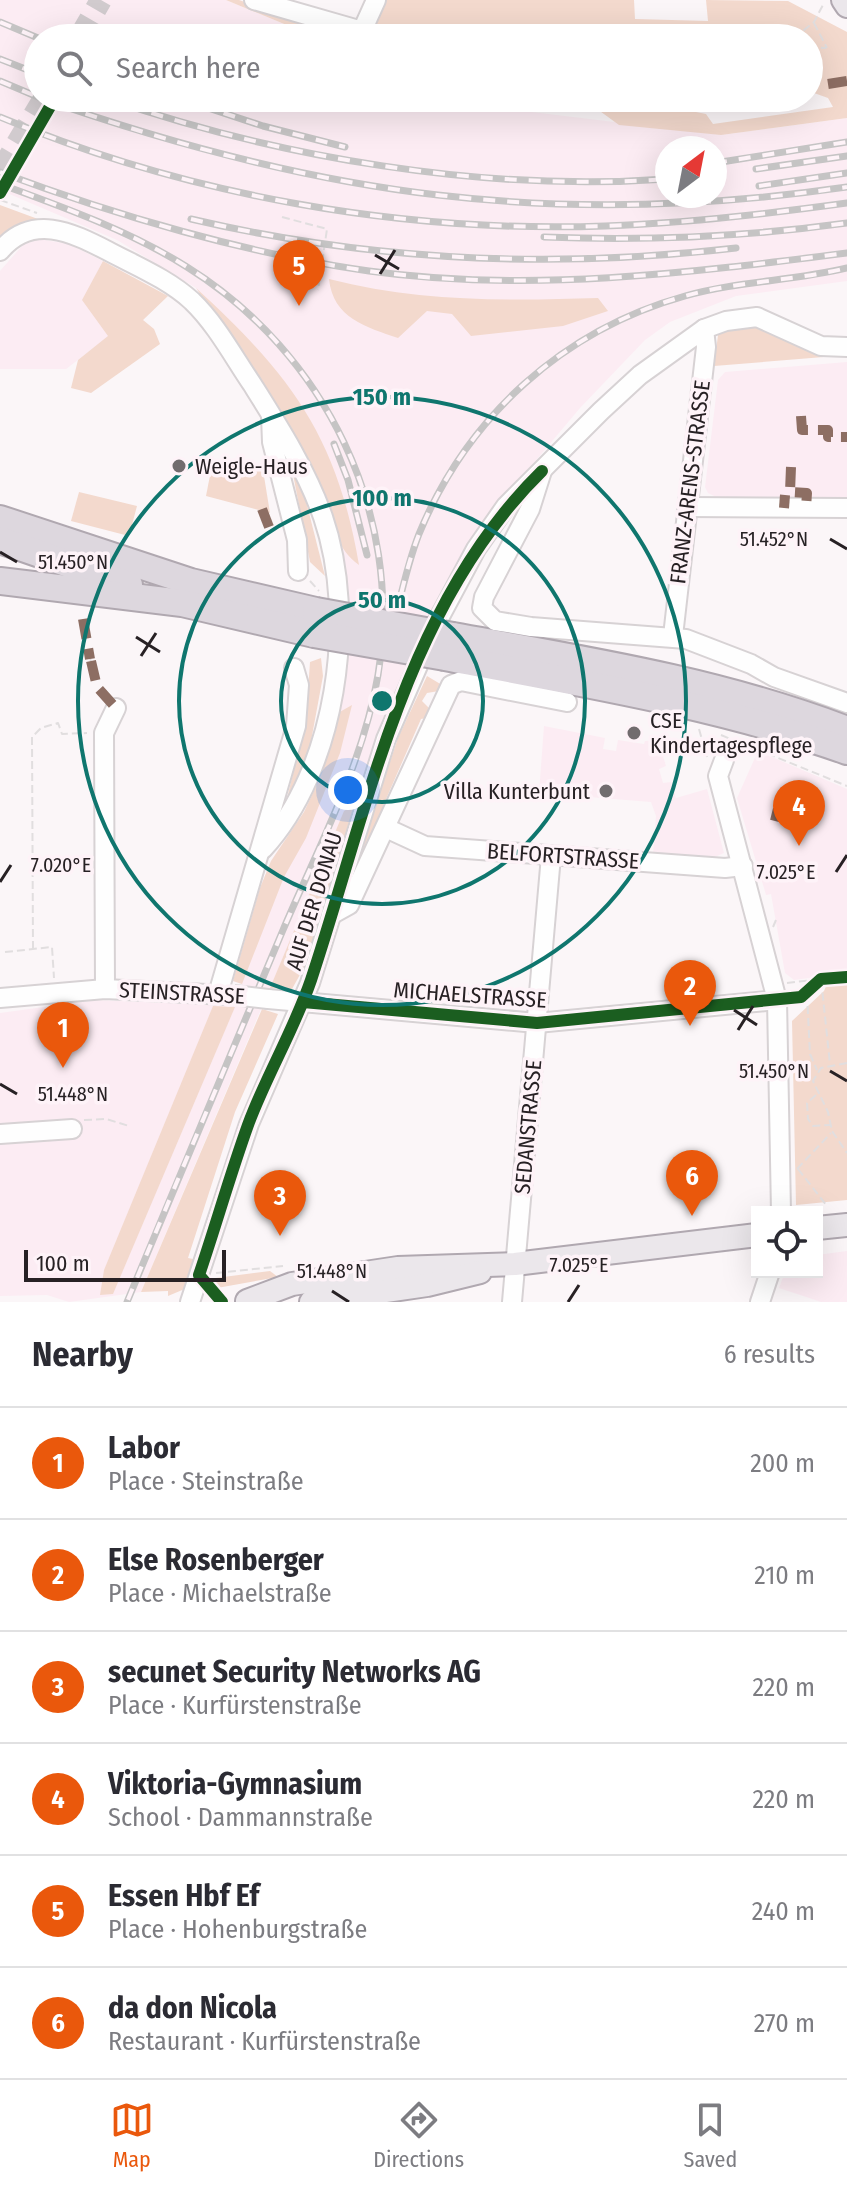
<!DOCTYPE html>
<meta charset="utf-8">
<style>
:root{--surface:#fff;--page:#f7f7f7;--text:#2b2b33;--muted:#7c7c81;--line:#e1e1e2;--accent:#ea580c}
body{margin:0;font-family:"Fira Sans Condensed",sans-serif;background:var(--page);color:var(--text)}
.controls{position:absolute;right:24px;bottom:24px;display:grid;overflow:hidden;border-radius:0px;box-shadow:0 8px 32px #0002}
.controls button{width:72px;height:72px;display:grid;place-items:center;padding:0;border:0;border-bottom:2px solid var(--line);background:var(--surface);color:var(--text);font:40px sans-serif}
.compass{position:absolute;left:655px;top:136px;width:72px;height:72px;border-radius:50%;background:var(--surface);box-shadow:0 8px 32px #0002;rotate:32deg}
.scale{position:absolute;left:24px;bottom:20px;width:202px;box-sizing:border-box;padding-left:8px;border:4px solid #272124;border-top:0;font-size:22px;line-height:28px;white-space:nowrap;color:#272124;-webkit-text-stroke:6px #fef3f8;paint-order:stroke}
.you{position:absolute;left:348px;top:790px;width:28px;height:28px;margin:-20px;border:6px solid #fff;border-radius:50%;background:#1a73e8;box-shadow:0 0 0 12px #1a73e833}
.badge{display:grid;place-items:center;width:52px;height:52px;border-radius:50%;background:var(--accent);color:#fff;font-size:26px;font-weight:700}
.pin{position:absolute;translate:-50% -66px;filter:drop-shadow(0 2px 4px #0008)}
.pin::after{content:'';position:absolute;top:42px;width:28px;height:24px;background:inherit;clip-path:polygon(0 0,100% 0,50% 100%)}
.list{margin:0;padding:0;list-style:none}
h2{display:flex;justify-content:space-between;align-items:center;height:104px;margin:0;padding:0 32px;font-size:34px}
h2 small{font-size:26px;font-weight:400;color:var(--muted)}
.list li{display:grid;grid-template-columns:52px 1fr auto;gap:24px;align-items:center;box-sizing:border-box;height:112px;padding:0 32px;border-top:2px solid var(--line)}
.list b{display:block;font-size:30px;white-space:nowrap}
.list p{margin:0;font-size:26px;white-space:nowrap;color:var(--muted)}
.list em{font-size:26px;font-style:normal;color:var(--muted)}
.icon{flex:none;width:44px;height:44px;fill:none;stroke:currentColor;stroke-width:2;stroke-linecap:round;stroke-linejoin:round}
.map{position:relative;flex:none;width:847px;height:1302px;overflow:hidden}
.search{position:absolute;background:var(--surface);box-shadow:0 8px 32px #0002;left:24px;right:24px;top:24px;height:88px;display:flex;align-items:center;gap:20px;box-sizing:border-box;padding:0 28px;border-radius:44px;color:var(--muted);font-size:30px}
.sheet{height:776px;background:var(--surface)}
nav{display:flex;justify-content:space-around;align-items:center;box-sizing:border-box;height:112px;border-top:2px solid var(--line);background:var(--surface);font-size:22px;color:var(--muted)}
nav a{display:grid;justify-items:center;gap:4px}
nav .on{color:var(--accent)}
.map>svg:first-child{display:block}
.built{fill:#fcecf3;fill-rule:evenodd}
.green{fill:#f3d9cd}
.lines{fill:none;stroke-linecap:round;stroke-linejoin:round}
.major-tunnel{stroke:#d1cbce;stroke-width:22;stroke-dasharray:22 11;stroke-linecap:butt}
.minor-casing{stroke:#d7d2d4;stroke-width:22}
.major-casing{stroke:#b0a8b0;stroke-width:26}
.highway-casing{stroke:#b0a8b0;stroke-width:30}
.path{stroke:#e1dedf;stroke-width:2;stroke-dasharray:8 4;stroke-linecap:butt}
.minor{stroke:#fefefe;stroke-width:18}
.major{stroke:#ebe7eb;stroke-width:22}
.highway{stroke:#ddd7de;stroke-width:26}
.rail-casing{stroke:#c5c4c4;stroke-width:7}
.rail{stroke:#fef3f8;stroke-width:4;stroke-dasharray:12;stroke-linecap:butt}
.minor-bridge-casing{stroke:#d7d2d4;stroke-width:22;stroke-linecap:butt}
.highway-bridge-casing{stroke:#b0a8b0;stroke-width:30;stroke-linecap:butt}
.minor-bridge{stroke:#fefefe;stroke-width:18}
.highway-bridge{stroke:#ddd7de;stroke-width:26}
.quiet{stroke:#8d6e63;stroke-width:10;stroke-dasharray:20 10;stroke-linecap:butt}
.cycleway-casing{stroke:#fef3f8;stroke-width:17}
.cycleway{stroke:#1b5e20;stroke-width:12}
.ticks{fill:none;stroke:#272124;stroke-width:3}
.ring{fill:none;stroke:#0f766e;stroke-width:4}
.poi-dot{fill:#716c6e;stroke:#fef3f8;stroke-width:3}
.labels{text-anchor:middle;dominant-baseline:central;stroke-width:7;stroke-linejoin:round;paint-order:stroke}
.poi-label{font-size:22px;fill:#272124;stroke:#fef3f8;text-anchor:start}
.street-label{font-size:22px;fill:#272124;stroke:#fef3f8}
.ticks-label{font-size:20px;text-anchor:middle;fill:#272124;stroke:#fef3f8;stroke-width:7;stroke-linejoin:round;paint-order:stroke}
.centre{fill:#0f766e;stroke:#fef3f8;stroke-width:4}
.ring-label{font-size:24px;text-anchor:middle;font-weight:bold;fill:#0f766e;stroke:#fef3f8;stroke-width:7;stroke-linejoin:round;paint-order:stroke}
</style>
<div class="map">
<svg width="847" height="1302" viewBox="0 0 847 1302">
<rect width="100%" height="100%" fill="#fbf6f8"/>
<g class="built">
<path d="M0,0H226L318,38H38V98H487L532,112L721,135L847,118V281L736,296L670,322L645,340L580,408L479,528L453,574L292,989L270,988L141,1292L69,1302L47,1295L0,1296V1013L95,1000L235,1006L242,984L233,981L260,888L271,861L304,812L321,776L331,745L338,713L347,605L342,551L331,513L312,470L268,392L196,288L117,240L0,190ZM667,148H715V196H667Z"/>
<path d="M39,239L69,244L103,261L83,300L109,336L66,369H0V271L23,245Z"/>
<path d="M847,362V497H716L708,493L705,487L718,380L725,372Z"/>
<path d="M544,726L605,738L603,749L616,751L618,740L644,744L645,741L658,740L666,766L659,769L663,783L671,782L676,798L707,789L724,853L710,859L653,854L656,816L651,802L539,793Z"/>
<path d="M758,751L847,789V973L794,980L785,973L771,894L766,895L737,798Z"/>
<path d="M847,1251V1302H821L779,1288L785,1272H817V1255Z"/>
</g>
<g class="green">
<path d="M226,0H239L353,38H318Z"/>
<path d="M383,0H634L635,19L708,21L706,0L788,1L847,32V118L721,135L619,125L582,98H681V109L706,114L713,124L833,107L828,98L814,93L817,85L812,83L816,75L813,60H809V38H428L401,31L396,38H369Z"/>
<path d="M0,205L46,222L0,241Z"/>
<path d="M103,261L168,296L143,320L154,329L160,344L91,393L71,388L78,360L108,336L82,300Z"/>
<path d="M329,279C418,302 507,301 598,298L608,311L563,326L471,336L452,314L427,311L398,338C366,327 333,318 329,279Z"/>
<path d="M196,288C291,375 337,436 359,565C334,546 338,530 326,503C292,425 245,358 196,288Z"/>
<path d="M765,326L808,349L836,356L714,366L718,335L727,327Z"/>
<path d="M213,460L263,470L270,513L206,496Z"/>
<path d="M291,464L306,501L325,576L310,562Z"/>
<path d="M79,492L137,506L129,536L71,521Z"/>
<path d="M321,658L323,676L309,752L291,800L287,798L306,722L310,662Z"/>
<path d="M427,676L442,685L439,691L427,693L422,701L431,710L427,718L421,719L383,806L382,819L362,860H357L398,738Z"/>
<path d="M352,705L340,753L306,838L284,877L242,984L233,981L260,888L271,861L304,812L321,776L338,713Z"/>
<path d="M358,803L312,953L292,989L270,988L344,811Z"/>
<path d="M847,981V1200L796,1205L792,1021L824,991L827,984Z"/>
<path d="M213,1006L235,1007L113,1294L100,1295L104,1270Z"/>
<path d="M262,1009L278,1014L235,1112L188,1258L198,1260L187,1288L168,1296V1291L141,1292Z"/>
<path d="M270,1271L278,1277L217,1288L208,1279Z"/>
</g>
<g class="lines">
<g class="major-tunnel">
<path d="M79,38L101,0"/>
<path d="M0,172L44,98"/>
</g>
<defs>
<g id="minor">
<path d="M254,0L362,31L376,0"/>
<path d="M0,251C32,213 71,232 108,251C136,266 168,279 192,301C216,324 233,356 252,384C279,427 306,469 323,517C358,619 336,770 263,849"/>
<path d="M271,416L272,442L297,540L298,571"/>
<path d="M542,471L530,509L484,597L482,608L495,621L531,627L686,639L751,664L774,677L847,703"/>
<path d="M687,507L847,508"/>
<path d="M673,636L706,347L704,329"/>
<path d="M724,760L718,776L777,1000L781,1212"/>
<path d="M386,828L425,846L725,868L743,866"/>
<path d="M331,915L349,905L451,685L461,681L567,702"/>
<path d="M105,989L104,733L116,708"/>
<path d="M218,994L296,726L299,685L294,668"/>
<path d="M0,998L105,989L227,995"/>
<path d="M268,999L537,1023L777,1000"/>
<path d="M0,1134L72,1129"/>
<path d="M190,1302L249,1124L310,983L386,739L437,622L476,549L506,506L601,411L640,375L704,329L726,321L757,317L821,346L847,347"/>
<path d="M512,1302L551,856"/>
<path d="M760,1302L770,1272"/>
</g>
<g id="major">
<path d="M843,0L847,6"/>
<path d="M817,1228L847,1225"/>
<path d="M247,1301L292,1284L398,1268L515,1264L757,1235"/>
<path d="M311,1302L427,1285L480,1272"/>
</g>
<g id="highway">
<path d="M0,519L191,582L316,611"/>
<path d="M0,540L129,585"/>
<path d="M0,581L182,603L314,634"/>
<path d="M453,636C586,660 720,681 847,730"/>
<path d="M445,657C580,683 717,705 847,751"/>
</g>
</defs>
<use href="#minor" class="minor-casing"/>
<use href="#major" class="major-casing"/>
<use href="#highway" class="highway-casing"/>
<g class="path">
<path d="M814,23L827,48"/>
<path d="M794,38L814,22L824,3"/>
<path d="M809,47L826,48"/>
<path d="M0,200L37,213"/>
<path d="M282,217L327,229L318,290"/>
<path d="M310,581L319,591"/>
<path d="M90,659L91,661"/>
<path d="M699,729L707,757"/>
<path d="M721,735L733,740L731,744"/>
<path d="M734,740L847,786"/>
<path d="M773,927L776,920"/>
<path d="M33,949L32,737L41,728L58,723L62,734L87,733"/>
<path d="M5,952L52,947L54,978"/>
<path d="M787,983L821,979L830,1064"/>
<path d="M807,994L810,1054L817,1070"/>
<path d="M847,1063L821,1068L813,1081L828,1112L832,1131L847,1153"/>
<path d="M816,1095L807,1103L808,1119L813,1126L830,1125"/>
<path d="M84,1120L106,1119L129,1126"/>
<path d="M797,1169L831,1133"/>
<path d="M798,1169L827,1206"/>
<path d="M216,1273L283,1266"/>
</g>
<use href="#minor" class="minor"/>
<use href="#major" class="major"/>
<use href="#highway" class="highway"/>
<defs>
<g id="rail">
<path d="M0,22L38,38"/>
<path d="M0,59L38,74"/>
<path d="M0,81L38,97"/>
<path d="M40,98C318,196 554,229 847,187"/>
<path d="M106,98C279,158 484,192 667,179"/>
<path d="M178,98L263,126L345,147"/>
<path d="M0,117C188,196 402,233 605,226C686,223 767,214 847,203"/>
<path d="M715,163L847,142"/>
<path d="M756,169L847,156"/>
<path d="M0,172C114,215 248,254 369,271C529,293 689,273 847,253"/>
<path d="M0,184C63,207 130,231 187,267C325,353 404,513 378,675C363,764 318,848 283,930C231,1054 178,1178 127,1302"/>
<path d="M759,186L847,173"/>
<path d="M191,219C370,261 554,269 736,248"/>
<path d="M544,237C647,241 745,237 847,223"/>
<path d="M334,444L348,480L367,555"/>
<path d="M390,639C399,605 406,567 419,534C467,417 563,330 685,296C738,281 794,281 847,268"/>
</g>
</defs>
<use href="#rail" class="rail-casing"/>
<use href="#rail" class="rail"/>
<defs>
<path id="minor-bridge" d="M234,995L268,999"/>
<g id="highway-bridge">
<path d="M316,611L453,636"/>
<path d="M314,634L445,657"/>
</g>
</defs>
<use href="#minor-bridge" class="minor-bridge-casing"/>
<use href="#highway-bridge" class="highway-bridge-casing"/>
<use href="#minor-bridge" class="minor-bridge"/>
<use href="#highway-bridge" class="highway-bridge"/>
<g class="quiet">
<path d="M828,84L847,81"/>
<path d="M801,416L802,430H828V437H847"/>
<path d="M791,467L790,492L807,493L806,508"/>
<path d="M784,508L785,495"/>
<path d="M262,509L269,527"/>
<path d="M83,619L90,659"/>
<path d="M91,661L97,687L116,708"/>
<path d="M775,821L778,809"/>
</g>
<defs>
<g id="cycleway">
<path d="M0,193L55,98"/>
<path d="M303,1002L537,1023L801,997L821,979L847,977"/>
<path d="M222,1302L199,1275C216,1225 230,1175 248,1125C266,1076 294,1030 311,980C369,806 405,605 542,471"/>
</g>
</defs>
<use href="#cycleway" class="cycleway-casing"/>
<use href="#cycleway" class="cycleway"/>
</g>
<path class="ticks" d="M375,255L399,269M380,274L395,250M830,539L847,549M0,552L17,562M136,637L160,652M141,656L156,633M836,872L847,855M0,882L11,865M734,1010L757,1025M738,1030L753,1006M830,1071L847,1081M0,1084L17,1094M332,1291L349,1302M568,1302L579,1285"/>
<g class="ring">
<circle cx="382" cy="701" r="101"/>
<circle cx="382" cy="701" r="203"/>
<circle cx="382" cy="701" r="304"/>
</g>
<g class="poi-dot">
<circle cx="179" cy="466" r="8"/>
<circle cx="634" cy="733" r="8"/>
<circle cx="606" cy="791" r="8"/>
</g>
<g class="labels">
<g class="poi-label">
<text x="195" y="466">Weigle-Haus</text>
<text x="650" y="720">CSE<tspan x="650" dy="25">Kindertagespflege</tspan></text>
<text x="590" y="791" text-anchor="end">Villa Kunterbunt</text>
</g>
<g class="street-label">
<text transform="translate(690 482) rotate(-83)">FRANZ-ARENS-STRASSE</text>
<text transform="translate(563 856) rotate(4)">BELFORTSTRASSE</text>
<text transform="translate(314 901) rotate(-73)">AUF DER DONAU</text>
<text transform="translate(182 993) rotate(3)">STEINSTRASSE</text>
<text transform="translate(470 995) rotate(4)">MICHAELSTRASSE</text>
<text transform="translate(528 1127) rotate(-85)">SEDANSTRASSE</text>
</g>
</g>
<g class="ticks-label">
<text x="774" y="546">51.452°N</text>
<text x="73" y="569">51.450°N</text>
<text x="61" y="872">7.020°E</text>
<text x="786" y="879">7.025°E</text>
<text x="774" y="1078">51.450°N</text>
<text x="73" y="1101">51.448°N</text>
<text x="579" y="1272">7.025°E</text>
<text x="332" y="1278">51.448°N</text>
</g>
<circle cx="382" cy="701" r="12" class="centre"/>
<g class="ring-label">
<text x="382" y="405">150 m</text>
<text x="382" y="506">100 m</text>
<text x="382" y="608">50 m</text>
</g>
</svg>
<div class="controls">
<button><svg class="icon" aria-label="locate" viewBox="0 0 24 24"><circle cx="12" cy="12" r="6"/><path d="M12 2v4M12 18v4M2 12h4M18 12h4"/></svg></button>
</div>
<svg class="compass" viewBox="-18 -18 36 36"><path d="M0-13l5 13h-10z" fill="#e53935"/><path d="M0 13l5-13h-10z" fill="#7c7c81"/></svg>
<div class="scale">100 m</div>
<div class="you"></div>
<div class="pin badge" style="left:63px;top:1068px">1</div>
<div class="pin badge" style="left:690px;top:1026px">2</div>
<div class="pin badge" style="left:280px;top:1236px">3</div>
<div class="pin badge" style="left:799px;top:846px">4</div>
<div class="pin badge" style="left:299px;top:306px">5</div>
<div class="pin badge" style="left:692px;top:1216px">6</div>
<div class="search"><svg class="icon" aria-label="search" viewBox="0 0 24 24"><circle cx="10" cy="10" r="6"/><path d="M15 15l6 6"/></svg>Search here</div>
</div>
<section class="sheet">
<h2>Nearby<small>6 results</small></h2>
<ul class="list">
<li><span class="badge">1</span><div><b>Labor</b><p>Place · Steinstraße</p></div><em>200 m</em></li>
<li><span class="badge">2</span><div><b>Else Rosenberger</b><p>Place · Michaelstraße</p></div><em>210 m</em></li>
<li><span class="badge">3</span><div><b>secunet Security Networks AG</b><p>Place · Kurfürstenstraße</p></div><em>220 m</em></li>
<li><span class="badge">4</span><div><b>Viktoria-Gymnasium</b><p>School · Dammannstraße</p></div><em>220 m</em></li>
<li><span class="badge">5</span><div><b>Essen Hbf Ef</b><p>Place · Hohenburgstraße</p></div><em>240 m</em></li>
<li><span class="badge">6</span><div><b>da don Nicola</b><p>Restaurant · Kurfürstenstraße</p></div><em>270 m</em></li>
</ul>
</section>
<nav>
<a class="on"><svg class="icon" aria-label="map" viewBox="0 0 24 24"><path d="M3 6l6-2 6 2 6-2v14l-6 2-6-2-6 2zM9 4v14M15 6v14"/></svg>Map</a>
<a><svg class="icon" aria-label="directions" viewBox="0 0 24 24"><path d="M12 3l9 9-9 9-9-9zM9 14v-3h6M13 9l2 2-2 2"/></svg>Directions</a>
<a><svg class="icon" aria-label="saved" viewBox="0 0 24 24"><path d="M7 4h10v16l-5-4-5 4z"/></svg>Saved</a>
</nav>
